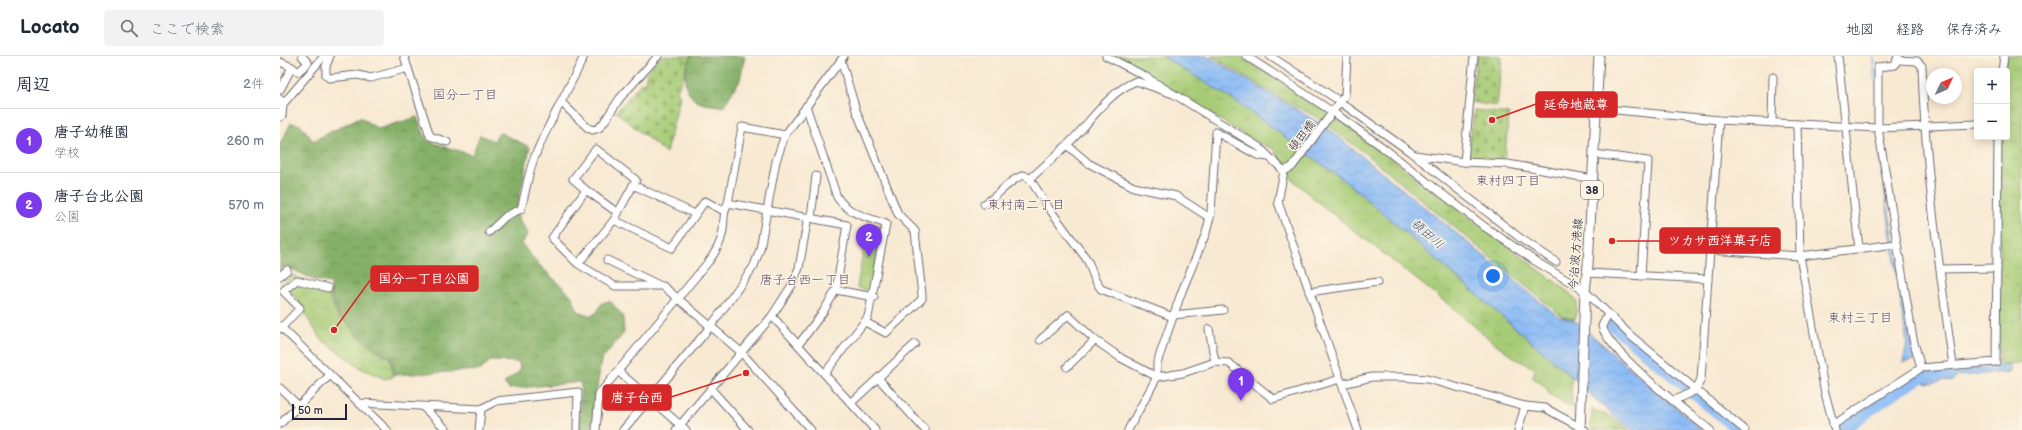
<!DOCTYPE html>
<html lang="ja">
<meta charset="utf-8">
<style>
:root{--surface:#fff;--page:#f2f2f3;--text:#1f2937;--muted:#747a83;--line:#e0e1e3;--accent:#7c3aed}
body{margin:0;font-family:"Balsamiq Sans","Klee One",sans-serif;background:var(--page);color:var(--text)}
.controls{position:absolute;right:12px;top:12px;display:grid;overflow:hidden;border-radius:4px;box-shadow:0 2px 10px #0003}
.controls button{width:36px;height:36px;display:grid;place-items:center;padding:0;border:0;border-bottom:1px solid var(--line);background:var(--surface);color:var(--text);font:20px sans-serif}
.compass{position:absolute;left:1646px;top:12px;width:36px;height:36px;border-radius:50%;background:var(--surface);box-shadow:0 2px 10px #0003;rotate:46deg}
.scale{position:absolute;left:12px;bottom:10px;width:55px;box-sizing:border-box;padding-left:4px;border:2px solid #22223b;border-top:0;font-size:11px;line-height:14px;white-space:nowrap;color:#22223b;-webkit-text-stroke:3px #fcf5e5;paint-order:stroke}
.you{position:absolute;left:1213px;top:220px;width:14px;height:14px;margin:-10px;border:3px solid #fff;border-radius:50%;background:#1a73e8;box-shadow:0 0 0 6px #1a73e833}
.badge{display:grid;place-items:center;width:26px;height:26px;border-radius:50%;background:var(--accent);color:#fff;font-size:13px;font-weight:700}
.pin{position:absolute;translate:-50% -33px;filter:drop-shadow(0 1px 2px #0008)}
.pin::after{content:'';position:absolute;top:21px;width:14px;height:12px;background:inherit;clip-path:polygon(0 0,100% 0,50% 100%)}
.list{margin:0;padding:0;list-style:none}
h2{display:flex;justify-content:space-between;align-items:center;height:52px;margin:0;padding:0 16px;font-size:17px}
h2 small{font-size:13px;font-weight:400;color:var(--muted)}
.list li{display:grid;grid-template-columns:26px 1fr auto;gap:12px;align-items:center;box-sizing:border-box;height:64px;padding:0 16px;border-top:1px solid var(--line)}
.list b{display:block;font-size:15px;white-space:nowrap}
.list p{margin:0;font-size:13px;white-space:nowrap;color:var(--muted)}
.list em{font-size:13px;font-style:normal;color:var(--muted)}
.icon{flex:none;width:22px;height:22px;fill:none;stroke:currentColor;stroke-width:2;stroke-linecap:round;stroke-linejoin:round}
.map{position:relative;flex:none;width:1742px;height:374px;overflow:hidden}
header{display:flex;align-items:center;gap:24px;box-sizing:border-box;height:56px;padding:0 20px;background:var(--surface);border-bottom:1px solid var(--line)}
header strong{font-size:19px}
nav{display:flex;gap:22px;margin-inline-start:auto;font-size:14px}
.search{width:280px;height:36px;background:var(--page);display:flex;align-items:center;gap:10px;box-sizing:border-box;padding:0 14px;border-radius:4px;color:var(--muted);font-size:15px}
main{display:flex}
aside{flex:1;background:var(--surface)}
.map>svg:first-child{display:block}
.grass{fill:url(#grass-tufts);stroke:#647759}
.forest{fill:url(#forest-crowns);stroke:#546952}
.cemetery{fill:url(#cemetery-stones);stroke:#647759}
.park{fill:url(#park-crowns);stroke:#647759}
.water{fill:url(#water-waves);stroke:#566e98}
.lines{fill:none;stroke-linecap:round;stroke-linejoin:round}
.stream{stroke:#8bbbf6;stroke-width:2}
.river{stroke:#8bbbf6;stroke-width:13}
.minor-casing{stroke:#6d6870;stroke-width:9}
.major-casing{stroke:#6d6870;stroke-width:11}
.minor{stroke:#fff;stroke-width:7}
.major{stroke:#fff;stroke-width:9}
.labels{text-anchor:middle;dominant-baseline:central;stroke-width:3;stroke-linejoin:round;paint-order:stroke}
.shield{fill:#fcf5e5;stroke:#63616e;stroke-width:1}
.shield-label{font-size:11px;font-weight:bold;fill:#22223b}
.street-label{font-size:12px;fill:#22223b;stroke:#fcf5e5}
.neighbourhood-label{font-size:13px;fill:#604e6b;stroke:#fcf5e5}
.water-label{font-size:13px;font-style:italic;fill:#47587c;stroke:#fcf5e5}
.leader{fill:none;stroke:#d62828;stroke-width:1.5}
.callout-dot{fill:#d62828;stroke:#fcf5e5;stroke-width:1.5}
.callout{fill:#d62828;stroke:#d62828;stroke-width:1.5}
.callout-label{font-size:13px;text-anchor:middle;font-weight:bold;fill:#fff}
</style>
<header>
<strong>Locato</strong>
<div class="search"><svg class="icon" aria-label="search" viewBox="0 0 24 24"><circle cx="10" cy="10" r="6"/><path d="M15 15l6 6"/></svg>ここで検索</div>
<nav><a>地図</a><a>経路</a><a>保存済み</a></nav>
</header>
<main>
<aside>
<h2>周辺<small>2件</small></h2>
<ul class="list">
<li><span class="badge">1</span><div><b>唐子幼稚園</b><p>学校</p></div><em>260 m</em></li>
<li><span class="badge">2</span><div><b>唐子台北公園</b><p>公園</p></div><em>570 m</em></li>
</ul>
</aside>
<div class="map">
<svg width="1742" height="374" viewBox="0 0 1742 374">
<defs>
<pattern id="grass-tufts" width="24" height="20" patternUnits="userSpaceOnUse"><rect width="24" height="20" fill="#a7cc77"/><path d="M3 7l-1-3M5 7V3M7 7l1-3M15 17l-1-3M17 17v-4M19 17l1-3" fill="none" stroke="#8faf68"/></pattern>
<pattern id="forest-crowns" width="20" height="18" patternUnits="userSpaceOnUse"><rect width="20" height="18" fill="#85b068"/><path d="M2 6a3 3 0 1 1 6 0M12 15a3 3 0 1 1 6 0" fill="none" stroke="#6c8f57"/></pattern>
<pattern id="cemetery-stones" width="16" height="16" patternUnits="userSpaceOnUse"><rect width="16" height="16" fill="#a7cc77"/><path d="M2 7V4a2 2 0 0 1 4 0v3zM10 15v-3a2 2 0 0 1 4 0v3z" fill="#8faf68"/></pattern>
<pattern id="park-crowns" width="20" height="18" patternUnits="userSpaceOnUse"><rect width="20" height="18" fill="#a7cc77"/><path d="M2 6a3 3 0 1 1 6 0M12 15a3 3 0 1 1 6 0" fill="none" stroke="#8faf68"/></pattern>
<pattern id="water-waves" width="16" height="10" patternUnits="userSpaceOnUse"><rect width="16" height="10" fill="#8bbbf6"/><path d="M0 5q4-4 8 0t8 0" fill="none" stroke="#78a0d4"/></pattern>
</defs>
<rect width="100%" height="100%" fill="#fcf5e5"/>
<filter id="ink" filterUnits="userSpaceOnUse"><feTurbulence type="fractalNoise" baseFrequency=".025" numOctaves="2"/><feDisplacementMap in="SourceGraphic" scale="8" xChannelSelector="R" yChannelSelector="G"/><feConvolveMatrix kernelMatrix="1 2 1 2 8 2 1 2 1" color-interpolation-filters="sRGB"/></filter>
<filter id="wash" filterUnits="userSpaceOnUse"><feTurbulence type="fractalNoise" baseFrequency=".012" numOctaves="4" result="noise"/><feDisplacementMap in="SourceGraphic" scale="16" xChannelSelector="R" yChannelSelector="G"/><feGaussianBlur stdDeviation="0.9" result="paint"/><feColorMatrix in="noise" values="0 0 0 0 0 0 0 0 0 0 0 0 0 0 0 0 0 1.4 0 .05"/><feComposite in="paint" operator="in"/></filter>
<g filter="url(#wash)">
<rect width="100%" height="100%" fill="#f8e9d2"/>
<g class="grass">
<path d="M838,0H882L954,44L1068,127L1291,320L1292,352L1270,339L1265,330L1252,321L1256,313L1236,303L1207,281L1179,257L1039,147L1012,123L994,93L976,86Z"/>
<path d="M931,0H960L1074,74L1291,238L1297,246L1295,263L1283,261L1087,99L1050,71L1033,59L1007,46Z"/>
</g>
<g class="forest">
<path d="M411,0H465L460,24L443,51C436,49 421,49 415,44C401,33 404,14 411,0Z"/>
<path d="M80,61L98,73L137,61L147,85L192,99L200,79L214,85L219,76L250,91L238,147L239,163L248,177L242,188L255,205L291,239L298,255L311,260L317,256L322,247L330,245L343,260L344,277L321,304L311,374H299L301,326L229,333L224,327L240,315L239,306L210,305L201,314L114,319L111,301L102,297L77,278L69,268L59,260L52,244L51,227L34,224L6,210L0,214V88L11,67L21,69L33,85Z"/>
</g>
<g class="cemetery">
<path d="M380,0H411C405,12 404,23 397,34L400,41L386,97L336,56L361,27L365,26L367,16Z"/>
<path d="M1197,0H1222L1217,50L1190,46Z"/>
<path d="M1194,54L1229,58L1224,106L1188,101Z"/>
</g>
<g class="park">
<path d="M1726,0H1742V307L1719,308L1721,81H1727Z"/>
<path d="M588,166L602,170L591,236L577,232Z"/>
<path d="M13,219L32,231L51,234L50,243L58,261L69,269L76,279L101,298L110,302L113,321L105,323L80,312L41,283L18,248L19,244L1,228Z"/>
<path d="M1312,353L1331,361L1350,374H1313L1311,373Z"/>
</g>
<g class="water">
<path d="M882,0H927L1046,71L1279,261L1294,264L1422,374H1353L1331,358L1291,320L1068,127L954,44Z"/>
<path d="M1599,98L1635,304L1623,306L1627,288Z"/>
<path d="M1730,309V316L1677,320L1672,326L1665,324L1647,328L1640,322L1644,314L1676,311L1677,314Z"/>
</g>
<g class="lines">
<path class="stream" d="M1593,0L1595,25"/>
<g class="river">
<path d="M1333,269L1459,374"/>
<path d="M1561,374L1622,331L1640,322"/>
</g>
</g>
</g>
<g filter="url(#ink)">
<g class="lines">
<defs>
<g id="minor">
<path d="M50,0L46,10V19L49,22L78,19L91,22L128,12"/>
<path d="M124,0L150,80L167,86"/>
<path d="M826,0L863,19L979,91L1004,115"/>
<path d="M966,0L1053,56L1101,90L1205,171L1255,205L1305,235L1351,280L1465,374"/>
<path d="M990,0L1055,42"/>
<path d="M1067,0L1065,39L1012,111L1004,115L998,146L1078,374"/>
<path d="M1558,0L1579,193"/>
<path d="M1618,0L1615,9L1598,11V72L1633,283L1641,312"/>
<path d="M561,4L576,54L618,158L635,175L642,239V243L606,277L585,266"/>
<path d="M1618,4L1637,5L1642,10C1645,111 1659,210 1673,309"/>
<path d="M0,6L12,11"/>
<path d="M1722,15L1724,0"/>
<path d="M0,34L12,11L18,16L28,7L22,0"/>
<path d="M0,43L3,48L44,0"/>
<path d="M281,46L308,72L313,74L319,72L324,66L340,42L378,0"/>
<path d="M1063,48L1129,95L1240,182L1276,206"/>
<path d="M526,50L557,141C568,158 587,161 606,168L588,261L545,317"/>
<path d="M1316,52L1439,64L1598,72L1697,68"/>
<path d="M0,61L2,60L3,48"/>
<path d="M1492,67L1493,21"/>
<path d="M1517,68L1520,200L1545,337L1555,374"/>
<path d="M787,89L808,107L854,131L896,140L930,162"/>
<path d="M1314,98L1368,105L1361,220"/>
<path d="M1135,99L1184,106L1228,108L1313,123"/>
<path d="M1184,106L1194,0"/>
<path d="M353,129L415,158"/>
<path d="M306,134L338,157"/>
<path d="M448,147L567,169L556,234L543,256L519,288"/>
<path d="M704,148C719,140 728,124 744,119L750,123"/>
<path d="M531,162L536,120"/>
<path d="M334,164L392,192L425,145L444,155"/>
<path d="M209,176L226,160L241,153C246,136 248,116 255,100C269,65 289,34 304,0"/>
<path d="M1430,194L1520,200L1616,188"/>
<path d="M327,204L379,229"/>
<path d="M298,208L334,164L356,124L316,93L293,123L306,134L272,182L298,208L335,230H383L461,296L531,374"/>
<path d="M1660,213L1717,212"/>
<path d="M1307,217L1428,223"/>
<path d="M0,220L7,214"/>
<path d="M556,234L594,241"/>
<path d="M1029,236L1098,226"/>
<path d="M1328,258L1322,270C1329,297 1406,355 1430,374"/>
<path d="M893,259L943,254"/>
<path d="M492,260L595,374"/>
<path d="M893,261L821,233L815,224L808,205L768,151L750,123C763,111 776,100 789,87C811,66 827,37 856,25L893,38"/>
<path d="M0,270L79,347L201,353L216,345L298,336L297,374"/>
<path d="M1,272L20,252L3,235L17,224L48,232"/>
<path d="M929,273L935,306"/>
<path d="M760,284L788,259L815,284L841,302L877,321L903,317L935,306L949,307L993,343L1060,323"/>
<path d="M787,311L815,284"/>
<path d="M339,316L406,374"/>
<path d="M598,322L645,374"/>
<path d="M1062,328L1092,321H1121L1147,323L1245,350L1265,352L1305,374"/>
<path d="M0,332L19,350"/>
<path d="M431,333L468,374"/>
<path d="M1393,345L1416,334L1421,323L1439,64"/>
<path d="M79,347L107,374"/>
<path d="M571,347L635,288"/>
<path d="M143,351L167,374"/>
<path d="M0,368L50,319"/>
<path d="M1553,369L1641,312L1716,306L1718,81"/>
<path d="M199,374L201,353"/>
<path d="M316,374L319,338L429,205C435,197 440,189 442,179C445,168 442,157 448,147L462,71L505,79"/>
<path d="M343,374L431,270L474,210L480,193L496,105L505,79L564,0"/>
<path d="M396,374L492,260L512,229L519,212L528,161"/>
<path d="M848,374L877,321V307L902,235L926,177L931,157L936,76L977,99L988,101"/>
<path d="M1238,374L1245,350"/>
</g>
<path id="major" d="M1300,374L1305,235L1308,209L1319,0"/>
</defs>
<use href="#minor" class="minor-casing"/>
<use href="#major" class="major-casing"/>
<use href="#minor" class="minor"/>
<use href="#major" class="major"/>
</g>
</g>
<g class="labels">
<rect class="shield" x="1301" y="125" width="22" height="18" rx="3"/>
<g class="shield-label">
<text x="1312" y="134">38</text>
</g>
<g class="street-label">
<text transform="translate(1022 80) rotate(-52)">頓田橋</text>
<text transform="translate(1296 198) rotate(-86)">今治波方港線</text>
</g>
<g class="neighbourhood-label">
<text x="185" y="39">国分一丁目</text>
<text x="1228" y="125">東村四丁目</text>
<text x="746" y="149">東村南二丁目</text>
<text x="525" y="224">唐子台西一丁目</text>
<text x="1580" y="262">東村三丁目</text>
</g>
<g class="water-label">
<text transform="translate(1147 178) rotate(41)">頓田川</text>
</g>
</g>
<path class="leader" d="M1212 64L1256 48M1332 185L1380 185M54 274L91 223M466 317L391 341"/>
<g class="callout-dot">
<circle cx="1212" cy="64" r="4"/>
<circle cx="1332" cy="185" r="4"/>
<circle cx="54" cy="274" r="4"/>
<circle cx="466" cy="317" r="4"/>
</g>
<g class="callout">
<rect x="1256" y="36" width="81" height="25" rx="4"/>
<rect x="1380" y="172" width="120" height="25" rx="4"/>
<rect x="91" y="210" width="107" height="25" rx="4"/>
<rect x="323" y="329" width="68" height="25" rx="4"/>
</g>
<g class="callout-label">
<text x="1296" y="53">延命地蔵尊</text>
<text x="1440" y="189">ツカサ西洋菓子店</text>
<text x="144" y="227">国分一丁目公園</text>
<text x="357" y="346">唐子台西</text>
</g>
</svg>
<div class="controls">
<button>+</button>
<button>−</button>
</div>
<svg class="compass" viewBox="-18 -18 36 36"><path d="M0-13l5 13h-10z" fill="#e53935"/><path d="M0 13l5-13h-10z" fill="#747a83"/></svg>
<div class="scale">50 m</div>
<div class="you"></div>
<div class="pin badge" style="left:961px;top:345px">1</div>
<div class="pin badge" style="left:589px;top:201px">2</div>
</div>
</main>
